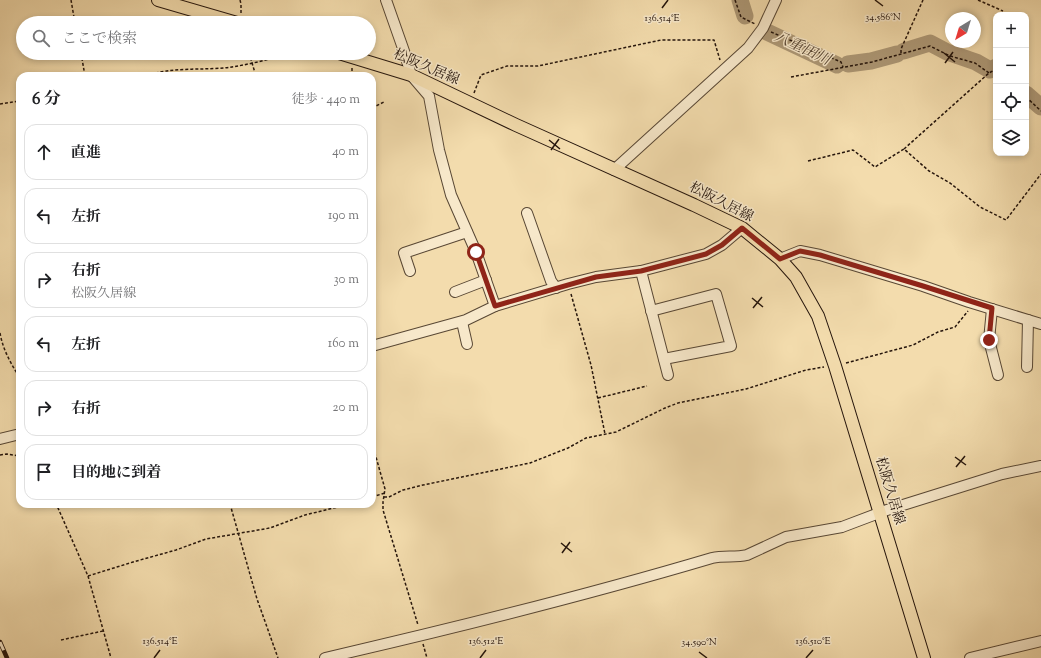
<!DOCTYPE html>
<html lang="ja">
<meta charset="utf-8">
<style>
:root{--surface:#fff;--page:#f6f6f6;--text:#202124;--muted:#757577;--line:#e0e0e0}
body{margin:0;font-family:"Sorts Mill Goudy","Noto Serif JP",serif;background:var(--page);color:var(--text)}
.controls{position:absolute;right:12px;top:12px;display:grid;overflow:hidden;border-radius:8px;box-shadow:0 2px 6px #0003}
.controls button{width:36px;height:36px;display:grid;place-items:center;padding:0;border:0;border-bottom:1px solid var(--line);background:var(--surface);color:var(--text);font:20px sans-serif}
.compass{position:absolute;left:945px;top:12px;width:36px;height:36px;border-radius:50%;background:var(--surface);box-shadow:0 2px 6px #0003;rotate:218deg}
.stop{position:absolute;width:12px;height:12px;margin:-9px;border:3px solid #8f2418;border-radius:50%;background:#fff}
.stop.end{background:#8f2418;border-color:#fff;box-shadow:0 1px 4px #0008}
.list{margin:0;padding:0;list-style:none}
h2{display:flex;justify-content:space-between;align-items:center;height:52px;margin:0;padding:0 16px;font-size:17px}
h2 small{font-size:13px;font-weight:400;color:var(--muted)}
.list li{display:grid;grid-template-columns:26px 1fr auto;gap:12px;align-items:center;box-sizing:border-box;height:56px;margin:0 8px 8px;padding:0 8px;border:1px solid var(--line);border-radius:12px}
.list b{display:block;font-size:15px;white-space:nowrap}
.list p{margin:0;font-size:13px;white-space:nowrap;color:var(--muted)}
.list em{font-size:13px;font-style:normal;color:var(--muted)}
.icon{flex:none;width:22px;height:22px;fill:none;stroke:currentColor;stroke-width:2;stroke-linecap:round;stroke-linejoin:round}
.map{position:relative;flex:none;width:1041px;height:658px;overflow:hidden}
.search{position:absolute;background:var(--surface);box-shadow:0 2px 6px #0003;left:16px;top:16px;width:360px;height:44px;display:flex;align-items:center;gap:10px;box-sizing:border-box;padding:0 14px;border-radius:22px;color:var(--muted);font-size:15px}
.panel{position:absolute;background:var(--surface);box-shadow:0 2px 6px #0003;left:16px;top:72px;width:360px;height:436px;border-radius:12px}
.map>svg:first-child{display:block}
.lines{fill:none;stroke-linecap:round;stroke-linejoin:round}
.river{stroke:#ad9876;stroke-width:17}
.minor-casing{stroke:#584734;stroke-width:12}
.major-casing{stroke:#25150c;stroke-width:14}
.path{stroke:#25150c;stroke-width:1.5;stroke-dasharray:3 2;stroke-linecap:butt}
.minor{stroke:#f7e8ca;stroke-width:10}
.major{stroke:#f3dcad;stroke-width:12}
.rail-casing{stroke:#25150c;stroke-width:4.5}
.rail{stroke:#f7e8ca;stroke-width:3;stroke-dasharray:9;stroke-linecap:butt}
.route{stroke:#8f2418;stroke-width:5}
.ticks{fill:none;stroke:#25150c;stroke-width:1.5}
.labels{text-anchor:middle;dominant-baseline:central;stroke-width:3;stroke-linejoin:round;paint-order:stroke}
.street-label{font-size:14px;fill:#25150c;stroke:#f7e8ca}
.water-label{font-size:15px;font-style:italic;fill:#5b4936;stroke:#f7e8ca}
.ticks-label{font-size:10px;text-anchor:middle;fill:#25150c;stroke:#f7e8ca;stroke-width:3;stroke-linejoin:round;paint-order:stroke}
</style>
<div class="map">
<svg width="1041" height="658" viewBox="0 0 1041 658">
<rect width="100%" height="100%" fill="#f3dcad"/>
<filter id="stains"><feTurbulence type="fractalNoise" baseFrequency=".005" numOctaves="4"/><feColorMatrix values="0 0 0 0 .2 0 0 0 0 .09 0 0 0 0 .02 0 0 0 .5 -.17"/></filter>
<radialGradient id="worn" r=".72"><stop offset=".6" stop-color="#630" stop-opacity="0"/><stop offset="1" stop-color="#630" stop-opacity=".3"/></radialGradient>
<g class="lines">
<g class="river">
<path d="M740,0L745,16"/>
<path d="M767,32L837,65"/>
<path d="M904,51L930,43L947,52L976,62L990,70L996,67"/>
<path d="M848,64L871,61L897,54"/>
<path d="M1026,94L1041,107"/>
</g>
<defs>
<g id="minor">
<path d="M386,0L405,54L411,75L429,96L439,150L451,195L476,252L495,306"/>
<path d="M614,170L748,48L763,28L776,0"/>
<path d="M527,213L551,281L556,288"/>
<path d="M780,259L800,251L820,255L923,286L969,302L1041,324"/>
<path d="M410,271L404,253L467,232"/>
<path d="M641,271L668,375"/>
<path d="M455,292L486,280"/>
<path d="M992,309L989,340L998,375"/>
<path d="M651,311L716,294L731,346L664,359"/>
<path d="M462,322L467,344"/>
<path d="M372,346L466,320L495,306L568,284L596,277L641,271L706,254L722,245L742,228"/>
<path d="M1027,367L1028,320"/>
<path d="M0,439L20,434"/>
<path d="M325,658C455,628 584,596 712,558C724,555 735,558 747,555L786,537L842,527L887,510L1002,474L1041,466"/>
<path d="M970,658L1041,641"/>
</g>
<g id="major">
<path d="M158,0L237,23"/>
<path d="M339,53L411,75L516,125L694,205L742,228L780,259L796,277L818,316L835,366L924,658"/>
</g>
</defs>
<use href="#minor" class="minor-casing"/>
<use href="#major" class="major-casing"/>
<g class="path">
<path d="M71,0L75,23"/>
<path d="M240,0L241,4V14"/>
<path d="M735,0L741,17L755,24"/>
<path d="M978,0L1003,11"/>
<path d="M771,32L841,62L843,67"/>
<path d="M81,53L85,76"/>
<path d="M249,53L256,76"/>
<path d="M901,53V49L923,0"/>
<path d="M352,68V76"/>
<path d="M146,76C172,66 205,71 232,67C251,64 271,59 290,53"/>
<path d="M791,77L872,62L930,46L950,56L975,63L989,73"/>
<path d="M474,93L481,75L507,66H538L661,40H714L720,60"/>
<path d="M1026,97L1041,111"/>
<path d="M0,104L20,101"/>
<path d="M372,108L384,102"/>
<path d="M904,149L989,73L996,69"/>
<path d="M808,161L853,150L875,167L904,149L929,171L950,183L980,207L1006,220L1041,174"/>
<path d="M571,294L591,365L605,434"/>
<path d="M0,333C3,350 11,364 20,378"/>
<path d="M846,363L913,345L938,332L955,327L968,311"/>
<path d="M598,398L647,386"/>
<path d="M372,443L385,489L383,502V510L418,625"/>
<path d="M0,455L7,454L20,456"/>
<path d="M372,497L385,493"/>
<path d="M384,497H389L403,490L423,485L530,463L568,448L586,438L616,432L665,408L678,403L746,389L806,370L824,367"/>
<path d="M54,504L58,508L88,576L111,658"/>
<path d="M230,504L257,599L278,658"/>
<path d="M88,576L133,562L176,550L206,539L270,528L305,515L350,504"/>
<path d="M61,640L103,631"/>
<path d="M423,644L427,658"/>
</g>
<use href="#minor" class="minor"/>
<use href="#major" class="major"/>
<defs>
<path id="rail" d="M0,642L7,658"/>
</defs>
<use href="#rail" class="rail-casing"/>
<use href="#rail" class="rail"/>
</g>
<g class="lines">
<path class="route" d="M476,252L495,306L596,277L641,271L706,254L722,245L742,228L780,259L800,251L820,255L923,286L992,308L989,340"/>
</g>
<path class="ticks" d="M875,0L883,6M662,8L668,0M944,53L955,62M945,63L953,52M549,140L560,149M551,150L559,139M752,298L763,307M753,308L762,297M955,457L966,465M956,467L965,456M561,543L572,552M562,553L570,542M699,652L707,658M154,658L160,650M480,658L486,650M806,658L813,650"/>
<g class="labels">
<g class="street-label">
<text transform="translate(426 68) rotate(23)">松阪久居線</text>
<text transform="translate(721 203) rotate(27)">松阪久居線</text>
<text transform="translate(889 491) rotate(73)">松阪久居線</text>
</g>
<g class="water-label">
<text transform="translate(802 49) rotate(25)">八重田川</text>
</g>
</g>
<g class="ticks-label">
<text x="883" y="20">34.586°N</text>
<text x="662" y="21">136.514°E</text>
<text x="160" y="644">136.514°E</text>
<text x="486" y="644">136.512°E</text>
<text x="813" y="644">136.510°E</text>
<text x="699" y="645">34.590°N</text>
</g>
<rect width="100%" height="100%" filter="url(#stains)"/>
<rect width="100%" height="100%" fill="url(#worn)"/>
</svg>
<div class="controls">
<button>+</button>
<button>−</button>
<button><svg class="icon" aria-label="locate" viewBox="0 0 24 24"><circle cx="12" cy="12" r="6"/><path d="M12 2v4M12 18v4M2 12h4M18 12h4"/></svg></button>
<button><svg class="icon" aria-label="layers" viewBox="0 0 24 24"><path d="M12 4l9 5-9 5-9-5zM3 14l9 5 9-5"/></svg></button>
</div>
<svg class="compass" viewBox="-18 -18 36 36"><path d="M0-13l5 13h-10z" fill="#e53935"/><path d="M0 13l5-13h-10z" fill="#757577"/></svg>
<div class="stop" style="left:476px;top:252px"></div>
<div class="stop end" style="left:989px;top:340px"></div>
<div class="search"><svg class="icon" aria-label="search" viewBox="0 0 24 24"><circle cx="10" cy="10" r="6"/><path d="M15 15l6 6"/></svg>ここで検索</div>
<section class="panel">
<h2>6 分<small>徒歩 · 440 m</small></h2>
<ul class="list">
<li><svg class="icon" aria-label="ahead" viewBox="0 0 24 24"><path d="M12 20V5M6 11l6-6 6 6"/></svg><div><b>直進</b></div><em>40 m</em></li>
<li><svg class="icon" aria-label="left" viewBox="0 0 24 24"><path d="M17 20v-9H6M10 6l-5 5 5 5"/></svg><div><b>左折</b></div><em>190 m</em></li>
<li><svg class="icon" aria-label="right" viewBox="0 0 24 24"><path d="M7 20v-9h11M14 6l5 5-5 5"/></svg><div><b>右折</b><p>松阪久居線</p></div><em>30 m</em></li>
<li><svg class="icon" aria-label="left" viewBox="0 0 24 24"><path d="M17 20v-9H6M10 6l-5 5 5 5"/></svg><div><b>左折</b></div><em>160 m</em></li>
<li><svg class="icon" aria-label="right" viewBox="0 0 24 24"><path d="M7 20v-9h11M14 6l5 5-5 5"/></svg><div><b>右折</b></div><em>20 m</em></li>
<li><svg class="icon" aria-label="arrive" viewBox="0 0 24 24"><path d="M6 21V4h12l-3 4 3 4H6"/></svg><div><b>目的地に到着</b></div></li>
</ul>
</section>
</div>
